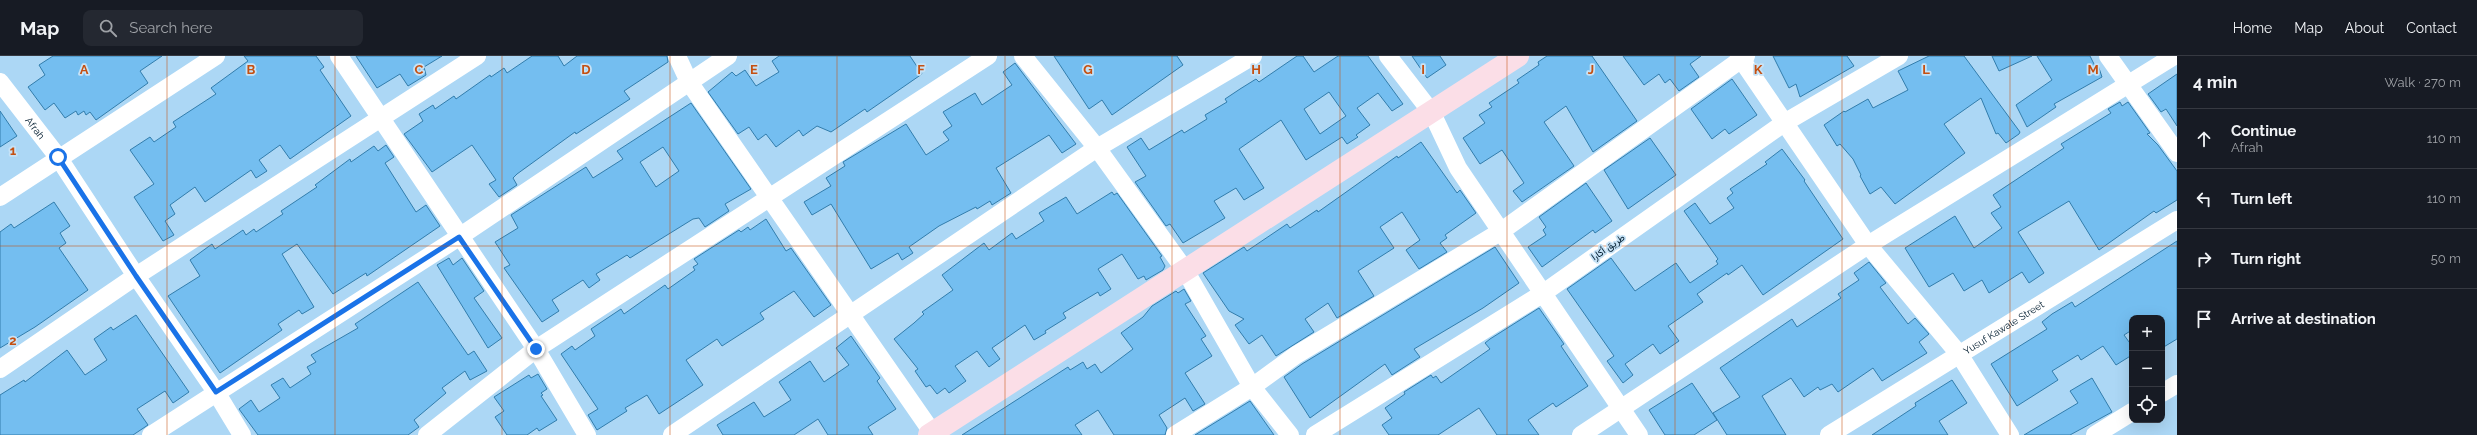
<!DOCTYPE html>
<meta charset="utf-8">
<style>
:root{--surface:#171b24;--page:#242831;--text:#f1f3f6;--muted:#9ea1a6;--line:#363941}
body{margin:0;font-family:Raleway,Vazirmatn,sans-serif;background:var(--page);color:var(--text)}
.controls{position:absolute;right:12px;bottom:12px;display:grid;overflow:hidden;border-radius:8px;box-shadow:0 4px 16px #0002}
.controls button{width:36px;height:36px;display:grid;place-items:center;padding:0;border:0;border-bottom:1px solid var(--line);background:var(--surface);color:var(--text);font:20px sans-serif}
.stop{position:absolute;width:12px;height:12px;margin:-9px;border:3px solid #1a73e8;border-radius:50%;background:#fff}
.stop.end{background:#1a73e8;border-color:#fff;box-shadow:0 1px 4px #0008}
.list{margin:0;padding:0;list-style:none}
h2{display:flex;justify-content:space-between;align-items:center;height:52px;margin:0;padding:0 16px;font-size:17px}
h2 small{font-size:13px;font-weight:400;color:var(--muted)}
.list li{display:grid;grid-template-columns:26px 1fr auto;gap:12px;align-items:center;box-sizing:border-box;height:60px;padding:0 16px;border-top:1px solid var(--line)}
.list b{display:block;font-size:15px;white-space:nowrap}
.list p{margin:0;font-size:13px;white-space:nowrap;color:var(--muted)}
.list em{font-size:13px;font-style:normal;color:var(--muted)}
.icon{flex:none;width:22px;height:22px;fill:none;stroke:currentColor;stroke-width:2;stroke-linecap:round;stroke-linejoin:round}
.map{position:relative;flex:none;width:2177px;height:379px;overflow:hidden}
header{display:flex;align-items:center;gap:24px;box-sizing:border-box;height:56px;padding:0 20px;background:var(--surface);border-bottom:1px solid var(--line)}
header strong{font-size:19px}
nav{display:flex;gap:22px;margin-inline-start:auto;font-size:14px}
.search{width:280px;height:36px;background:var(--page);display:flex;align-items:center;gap:10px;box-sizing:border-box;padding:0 14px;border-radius:8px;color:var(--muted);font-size:15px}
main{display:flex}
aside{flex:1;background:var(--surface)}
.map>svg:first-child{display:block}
.building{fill:#74bef0;stroke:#327dac;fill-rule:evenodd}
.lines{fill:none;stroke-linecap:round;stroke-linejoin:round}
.street{stroke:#fff;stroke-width:18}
.secondary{stroke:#fbdee7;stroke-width:22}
.route{stroke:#1a73e8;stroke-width:5}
.grid{fill:none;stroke:#c55011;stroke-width:1;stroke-opacity:0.55}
.labels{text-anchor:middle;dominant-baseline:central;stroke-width:3.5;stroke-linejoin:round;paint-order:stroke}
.street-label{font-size:10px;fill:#001c2f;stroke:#c6e2f6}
.grid-label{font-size:13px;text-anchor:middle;font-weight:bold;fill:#c55011;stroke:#c6e2f6;stroke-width:3.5;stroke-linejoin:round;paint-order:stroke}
</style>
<header>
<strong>Map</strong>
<div class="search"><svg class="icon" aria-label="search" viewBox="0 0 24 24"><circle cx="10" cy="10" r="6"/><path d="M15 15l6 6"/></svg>Search here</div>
<nav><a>Home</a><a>Map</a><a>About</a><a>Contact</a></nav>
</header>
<main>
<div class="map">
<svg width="2177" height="379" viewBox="0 0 2177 379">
<rect width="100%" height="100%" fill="#acd7f5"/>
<g class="building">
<path d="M53,0H162L140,15L148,27L96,64L90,56L86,59L84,55L78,59L76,55L65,62L54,47L45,54L28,31L45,19L39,9Z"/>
<path d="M244,0H316L324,11L320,14L351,60L290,103L280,89L259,104L267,115L256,122L251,114L205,146L195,131L170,149L175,158L165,165L174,179L163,185L134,141L154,128L130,94L150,81L154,86L176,71L173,66L216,38L211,32L248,5Z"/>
<path d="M356,0H442L424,11L426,19L408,30L400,18L377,32Z"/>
<path d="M532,0H558L564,10L577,0H667L668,6L624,35L630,43L576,78L575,76L517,118L513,122L517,129L499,141L489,128L496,124L472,89L432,116L404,78L423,65L419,58L433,49L435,53L454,40L456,43L490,19L491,21L504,12L507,17Z"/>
<path d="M779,0H910L922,18L867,56L865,53L831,76L817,70L803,80L799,74L776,91L766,78L758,84L749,71L738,78L708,36L732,16L736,20L745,14L756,30L779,16L772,5Z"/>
<path d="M1054,0H1177L1183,9L1112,59L1102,44L1089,53Z"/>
<path d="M1297,0H1303L1314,16L1338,0H1368L1403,48L1392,55L1378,37L1357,52L1370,69L1356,79L1358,81L1347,88L1342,81L1306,104L1281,64L1239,93L1264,132L1244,144L1236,132L1214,145L1225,162L1183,187L1170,168L1166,170L1135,126L1146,120L1127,91L1141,82L1149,94L1182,74L1184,77L1207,63L1205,59L1227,46L1225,43L1240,33L1256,23L1259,26ZM1329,36L1346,60L1320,78L1304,53Z"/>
<path d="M1412,0H1440L1446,9L1427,22Z"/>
<path d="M1547,0H1592L1637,65L1593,96L1566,50L1544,66L1574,110L1522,146L1513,135L1524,127L1502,94L1480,108L1463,82L1485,67L1479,59L1492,51L1489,47L1519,27L1517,24L1539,9L1538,6Z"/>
<path d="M1623,0H1701L1690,8L1699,21L1679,35L1670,23L1665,27L1659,18L1644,29Z"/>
<path d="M1773,0H1847L1854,10L1800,41L1796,28L1789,32Z"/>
<path d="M1929,0H1964L2020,76L2019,78L2006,87L1998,77L1996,78L1981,42L1944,68L1965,97L1895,148L1881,131L1870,138L1860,120L1861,119L1853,103L1840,88L1837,90L1824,69L1844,55L1845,56L1868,43L1873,52L1908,34L1898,15Z"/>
<path d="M1992,0H2032L1999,15Z"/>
<path d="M2037,0H2090L2095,10L2098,9L2102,21L2054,48L2056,51L2027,71L2016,49L2052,24Z"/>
<path d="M1015,7L1076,88L1062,97L1049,79L996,112L1011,137L992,149L990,145L977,153L976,151L939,170L909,191L913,197L902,204L898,197L871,213L831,148L812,159L804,146L831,130L826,122L845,110L843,106L906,68L926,99L949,84L943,76L952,70L943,56L975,37L982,49L1012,29L1003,16Z"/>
<path d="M2177,18V70L2166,53L2161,56L2148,38Z"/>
<path d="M1732,23L1757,59L1729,78L1725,73L1712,83L1691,53Z"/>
<path d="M2120,46L2122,50L2128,46L2150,77L2147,78L2158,89L2177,115V144L2156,157L2154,155L2099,194L2069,145L2018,176L2044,217L2029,227L2022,216L1989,237L1982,224L1964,235L1953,217L1929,231L1905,192L1955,160L1974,192L2002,172L1991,157L2001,151L1993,139L2064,92L2061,88L2111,57L2108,53Z"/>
<path d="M691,47L751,133L725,148L729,155L705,171L699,162L693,163L630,202L627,199L596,218L600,224L589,232L583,224L552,244L559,255L542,266L504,212L510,209L495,186L518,172L511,159L586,111L593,122L623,103L617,95ZM663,91L679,115L656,131L640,106Z"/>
<path d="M0,55L17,80L0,91Z"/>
<path d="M1650,82L1676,119L1628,153L1604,114Z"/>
<path d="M1421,86L1457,137L1460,134L1476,157L1445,179L1447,182L1440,187L1447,196L1419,213L1406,194L1420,184L1402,156L1380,171L1394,192L1358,215L1374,240L1337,262L1328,247L1305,263L1314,276L1276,300L1262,279L1249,288L1235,269L1244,263L1229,255L1203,217L1244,191L1247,195L1287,168L1290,172L1317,154L1318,156L1397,100L1398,102Z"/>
<path d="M386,89L394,101L385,107L416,156L426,149L440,170L367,220L366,217L333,238L297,188L282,198L314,251L302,258L299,254L278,268L282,274L220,317L168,240L200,220L190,204L212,188L215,193L243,174L246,179L254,173L256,176L283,158L281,155L317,131L315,129L350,103L351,106L374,90L378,95Z"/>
<path d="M1782,93L1805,124L1804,125L1843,183L1763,239L1742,209L1728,219L1727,217L1697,238L1703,246L1668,270L1679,285L1660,298L1653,288L1625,308L1633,319L1623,327L1607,305L1614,300L1567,233L1611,202L1635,235L1676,207L1690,227L1718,208L1716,205L1718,203L1684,155L1695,147L1710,168L1734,152L1727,142L1733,137L1730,133L1767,108L1765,106Z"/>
<path d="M1586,127L1612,165L1595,177L1593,174L1542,211L1528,191L1546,179L1543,174L1546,171L1539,161Z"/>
<path d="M1112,136L1114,139L1117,137L1162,200L1160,201L1165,210L1163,214L1146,224L1144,220L1138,223L1122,198L1098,213L1111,233L1100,240L1098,236L1063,257L1066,262L1045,275L1046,277L1034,284L1025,269L992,292L1000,303L989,311L977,295L955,310L966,325L949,337L945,332L937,338L930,329L926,331L915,315L918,313L894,283L914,267L924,258L922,256L953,234L942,219L984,187L989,194L1012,177L1016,183L1044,165L1039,157L1066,141L1077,158Z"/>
<path d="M54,146L70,170L60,177L66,187L59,192L88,234L35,271L0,292V176L11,168L14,172Z"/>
<path d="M766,163L786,195L791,192L831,249L814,261L794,235L760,257L764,263L722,290L717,283L686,304L703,329L659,358L647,339L625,352L627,355L597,374L588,359L598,353L561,298L572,290L575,294L595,280L591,273L621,253L624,258L665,229L668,233L695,214L693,211L698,208L694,203L739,174L741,176L748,171L750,174Z"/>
<path d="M2177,185V283L2162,292V262H2132V274L2124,279L2132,290V299L2116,309L2103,290L2081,304L2078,299L2052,315L2058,324L2017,350L1991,308L2047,273L2042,266L2052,258L2072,246L2075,251Z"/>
<path d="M1495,191L1519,227L1483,252L1414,293L1420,301L1392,319L1385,308L1310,362L1284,321L1302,308Z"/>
<path d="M449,202L453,209L462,202L484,235L474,242L502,282L488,292L437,209Z"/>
<path d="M1869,206L1886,227L1880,231L1908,268L1915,262L1929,278L1919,286L1927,297L1882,325L1873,312L1838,336L1832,328L1820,334L1818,331L1804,341L1791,322L1762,340L1786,379H1727L1713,357L1740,341L1720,312L1792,263L1797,271L1841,242L1838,238L1859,224L1854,217Z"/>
<path d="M418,226L468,299L474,295L487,315L470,324L465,315L442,332L446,337L414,364L419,371L408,379H258L239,353L251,344L259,356L280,342L271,329L283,322L290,332L311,318L307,311L316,306L311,299L358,272L355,268Z"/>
<path d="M1184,233L1191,245L1185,248L1206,280L1201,283L1212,300L1185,317L1205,348L1193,355L1185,342L1159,359L1167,372L1165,379H1114L1098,354L1075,369L1082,379H962L1068,311L1070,314L1083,306L1087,313L1095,308L1101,317L1133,293L1121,277L1143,261L1152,250L1176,235L1178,237Z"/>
<path d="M1539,252L1564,288L1561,290L1588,330L1556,351L1553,347L1528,364L1539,379H1497L1479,352L1438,379H1389L1382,369L1392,362L1385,352L1405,338L1404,336L1431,319L1433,322L1436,320L1441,327L1490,293L1485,287L1490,283Z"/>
<path d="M136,259L189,336L173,347L165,335L137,353L148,369L133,379H0V339L24,324L25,326L67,294L85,319L107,304L94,283L111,271L113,274Z"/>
<path d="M851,280L880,322L877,325L896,353L868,371L873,379H828L818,363L794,379H723L717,369L754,346L764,361L791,344L779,326L810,305L824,326L849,309L836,292Z"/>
<path d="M538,318L547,333L541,337L543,339L541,340L557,364L539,375L537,372L527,379H507L495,361L504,355L494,341L529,319L531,322Z"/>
<path d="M2092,322L2112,356L2070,379H2024L2078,347L2070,335Z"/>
<path d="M1952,324L1967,347L1939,365L1948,379H1872L1916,350L1915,347Z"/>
<path d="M1692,327L1717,364L1694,379H1665L1649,354Z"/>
<path d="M1250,345L1274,379H1195Z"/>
</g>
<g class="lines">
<g class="street">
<path d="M339,0L536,293L587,379"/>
<path d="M677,0L689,26L934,379"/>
<path d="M1023,0L1097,92L1185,214L1252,331L1290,379"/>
<path d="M1388,0L1432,57L1458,112L1639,379"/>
<path d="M1739,0L1868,189L1959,298L2010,379"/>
<path d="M2108,0L2177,97"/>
<path id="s1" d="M0,26L58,101L136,220L216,336L242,379"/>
<path d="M0,141L216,0"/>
<path d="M0,313L136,220L477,0"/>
<path d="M2162,337L2177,328"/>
<path d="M151,379L459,181L728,0"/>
<path d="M427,379L536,293L988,0"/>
<path d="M672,379L1097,92L1253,0"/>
<path d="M1175,379L1252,331L1296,299L1500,176L1746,0"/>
<path d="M1315,379L1542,238L1784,67L1899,0"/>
<path d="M1581,379L1868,189L2174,0"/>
<path id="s2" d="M1829,379L2177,164"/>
<path d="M2095,379L2132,356"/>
</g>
<path class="secondary" d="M929,379L1518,0"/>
</g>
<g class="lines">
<path class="route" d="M58,101L136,220L216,336L459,181L536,293"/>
</g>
<path class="grid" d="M167,0V379M335,0V379M502,0V379M670,0V379M837,0V379M1005,0V379M1172,0V379M1340,0V379M1507,0V379M1675,0V379M1842,0V379M2010,0V379M0,190H2177"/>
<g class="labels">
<g class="street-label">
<text stroke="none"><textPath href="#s1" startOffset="58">Afrah</textPath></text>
<text transform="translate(1608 191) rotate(-35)">طريق أكارا</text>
<text stroke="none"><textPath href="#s2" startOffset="205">Yusuf Kawale Street</textPath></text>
</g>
</g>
<g class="grid-label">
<text x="84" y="18">A</text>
<text x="251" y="18">B</text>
<text x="419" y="18">C</text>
<text x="586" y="18">D</text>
<text x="754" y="18">E</text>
<text x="921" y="18">F</text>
<text x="1088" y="18">G</text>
<text x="1256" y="18">H</text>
<text x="1423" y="18">I</text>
<text x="1591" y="18">J</text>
<text x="1758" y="18">K</text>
<text x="1926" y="18">L</text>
<text x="2093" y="18">M</text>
<text x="13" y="99">1</text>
<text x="13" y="289">2</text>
</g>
</svg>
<div class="controls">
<button>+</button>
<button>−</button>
<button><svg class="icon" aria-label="locate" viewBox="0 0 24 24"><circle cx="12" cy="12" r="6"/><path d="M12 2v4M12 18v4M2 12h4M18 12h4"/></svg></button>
</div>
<div class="stop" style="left:58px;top:101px"></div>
<div class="stop end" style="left:536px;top:293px"></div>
</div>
<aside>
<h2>4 min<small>Walk · 270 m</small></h2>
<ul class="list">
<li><svg class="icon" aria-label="ahead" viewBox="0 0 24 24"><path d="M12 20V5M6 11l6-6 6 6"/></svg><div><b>Continue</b><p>Afrah</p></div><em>110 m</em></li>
<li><svg class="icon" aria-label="left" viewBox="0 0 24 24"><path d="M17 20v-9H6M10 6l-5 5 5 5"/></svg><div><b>Turn left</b></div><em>110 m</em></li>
<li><svg class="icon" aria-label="right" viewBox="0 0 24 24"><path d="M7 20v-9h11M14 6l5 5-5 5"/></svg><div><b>Turn right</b></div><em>50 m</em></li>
<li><svg class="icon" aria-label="arrive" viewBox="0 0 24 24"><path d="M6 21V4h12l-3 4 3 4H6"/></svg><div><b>Arrive at destination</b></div></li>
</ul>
</aside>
</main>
